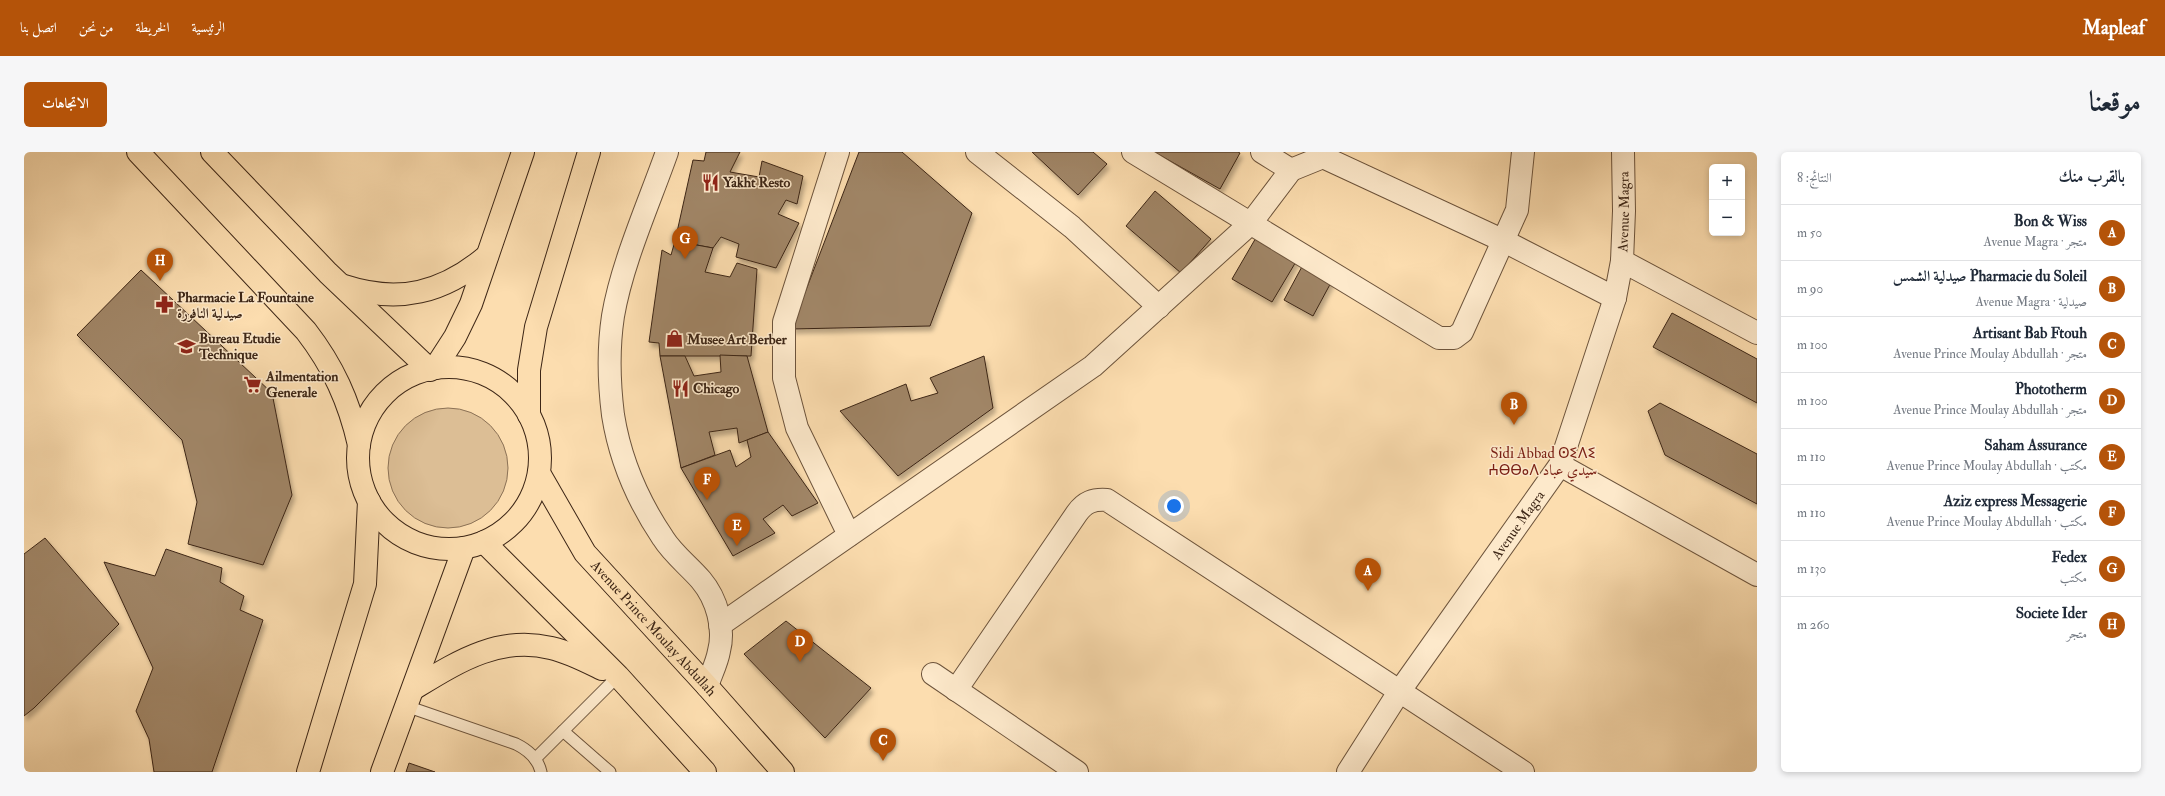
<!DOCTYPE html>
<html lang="ar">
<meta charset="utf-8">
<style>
:root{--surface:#fff;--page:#f6f6f7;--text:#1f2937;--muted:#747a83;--line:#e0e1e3;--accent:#b45309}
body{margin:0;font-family:"IM FELL Double Pica",Amiri,"Noto Sans Tifinagh",serif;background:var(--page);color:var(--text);direction:rtl}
.controls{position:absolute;right:12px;top:12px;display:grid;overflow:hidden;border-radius:6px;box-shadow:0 2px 6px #0003}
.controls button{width:36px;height:36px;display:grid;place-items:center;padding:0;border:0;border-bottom:1px solid var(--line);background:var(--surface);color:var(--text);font:20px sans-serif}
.you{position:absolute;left:1150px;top:354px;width:14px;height:14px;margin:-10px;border:3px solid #fff;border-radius:50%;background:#1a73e8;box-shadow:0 0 0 6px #1a73e833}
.badge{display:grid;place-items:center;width:26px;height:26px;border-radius:50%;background:var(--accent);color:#fff;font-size:13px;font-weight:700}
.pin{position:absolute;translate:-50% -33px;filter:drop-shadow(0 1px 2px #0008)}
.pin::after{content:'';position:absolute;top:21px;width:14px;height:12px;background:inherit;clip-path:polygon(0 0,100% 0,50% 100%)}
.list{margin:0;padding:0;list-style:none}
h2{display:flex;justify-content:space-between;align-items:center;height:52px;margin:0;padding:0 16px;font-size:17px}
h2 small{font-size:13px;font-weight:400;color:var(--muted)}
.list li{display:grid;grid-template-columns:26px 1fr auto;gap:12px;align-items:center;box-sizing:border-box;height:56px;padding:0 16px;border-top:1px solid var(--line)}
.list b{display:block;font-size:15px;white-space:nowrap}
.list p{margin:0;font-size:13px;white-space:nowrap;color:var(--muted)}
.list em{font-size:13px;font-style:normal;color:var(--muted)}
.map{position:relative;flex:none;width:1733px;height:620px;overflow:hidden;direction:ltr;border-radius:6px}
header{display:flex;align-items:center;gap:24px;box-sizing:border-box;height:56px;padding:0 20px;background:var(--accent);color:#fff}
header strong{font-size:19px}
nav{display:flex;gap:22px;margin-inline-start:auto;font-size:14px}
.intro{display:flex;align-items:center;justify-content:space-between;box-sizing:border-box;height:96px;padding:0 24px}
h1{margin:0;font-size:28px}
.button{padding:10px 18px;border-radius:6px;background:var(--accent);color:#fff;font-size:14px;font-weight:700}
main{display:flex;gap:24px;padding:0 24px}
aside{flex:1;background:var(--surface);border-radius:6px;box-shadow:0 2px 6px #0003}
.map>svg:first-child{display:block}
.green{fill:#dcbe95;stroke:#8c7256}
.building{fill:#a08566;stroke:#3d2616;filter:url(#shadow)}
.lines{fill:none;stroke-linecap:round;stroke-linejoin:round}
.lane-casing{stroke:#6d543c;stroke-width:13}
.street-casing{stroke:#6d543c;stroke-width:24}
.primary-casing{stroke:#3d2616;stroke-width:24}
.lane{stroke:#fde9cb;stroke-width:11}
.street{stroke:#fde9cb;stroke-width:22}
.primary{stroke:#fcddaf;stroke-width:22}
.labels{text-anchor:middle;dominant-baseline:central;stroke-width:3;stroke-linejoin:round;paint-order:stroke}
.poi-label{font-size:14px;font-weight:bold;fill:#3d2616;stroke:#fde9cb;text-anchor:start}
.street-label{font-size:14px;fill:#3d2616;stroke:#fde9cb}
.neighbourhood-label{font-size:15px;fill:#7a1f14;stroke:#fde9cb}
</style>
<header>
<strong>Mapleaf</strong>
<nav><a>الرئيسية</a><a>الخريطة</a><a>من نحن</a><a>اتصل بنا</a></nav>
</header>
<div class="intro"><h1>موقعنا</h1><a class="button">الاتجاهات</a></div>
<main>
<aside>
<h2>بالقرب منك<small>النتائج: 8</small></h2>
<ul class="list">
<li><span class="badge">A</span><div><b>Bon &amp; Wiss</b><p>متجر · Avenue Magra</p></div><em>50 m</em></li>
<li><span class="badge">B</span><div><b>Pharmacie du Soleil صيدلية الشمس</b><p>صيدلية · Avenue Magra</p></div><em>90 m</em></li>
<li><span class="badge">C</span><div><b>Artisant Bab Ftouh</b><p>متجر · Avenue Prince Moulay Abdullah</p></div><em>100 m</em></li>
<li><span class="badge">D</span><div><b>Phototherm</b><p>متجر · Avenue Prince Moulay Abdullah</p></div><em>100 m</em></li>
<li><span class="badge">E</span><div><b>Saham Assurance</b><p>مكتب · Avenue Prince Moulay Abdullah</p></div><em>110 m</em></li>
<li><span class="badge">F</span><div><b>Aziz express Messagerie</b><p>مكتب · Avenue Prince Moulay Abdullah</p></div><em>110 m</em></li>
<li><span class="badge">G</span><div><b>Fedex</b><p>مكتب</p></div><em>130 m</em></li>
<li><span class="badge">H</span><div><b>Societe Ider</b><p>متجر</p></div><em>260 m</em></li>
</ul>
</aside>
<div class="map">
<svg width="1733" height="620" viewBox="0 0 1733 620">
<defs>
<filter id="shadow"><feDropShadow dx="2.5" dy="4.5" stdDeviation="2" flood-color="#0004"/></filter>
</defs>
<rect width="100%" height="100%" fill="#fcddaf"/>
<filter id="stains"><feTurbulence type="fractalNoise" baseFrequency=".005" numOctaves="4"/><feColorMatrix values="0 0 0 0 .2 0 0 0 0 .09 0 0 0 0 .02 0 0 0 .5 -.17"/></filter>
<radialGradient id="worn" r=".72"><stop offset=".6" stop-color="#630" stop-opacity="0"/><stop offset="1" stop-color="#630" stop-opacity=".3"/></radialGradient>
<circle class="green" cx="424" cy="316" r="60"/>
<g class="building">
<path d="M682,0H716L706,20L735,25L738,9L779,24L773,52L762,48L754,62L775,71L752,116L712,105L715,92L697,85L689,96L651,89L669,8L680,9Z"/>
<path d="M835,0H878L948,61L906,174L767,177Z"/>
<path d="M1008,0H1069L1083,12L1054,43Z"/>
<path d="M1130,0H1214L1216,1L1196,37Z"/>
<path d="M1131,39L1187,87L1157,121L1102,74Z"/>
<path d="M1233,84L1273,108L1248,150L1208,127Z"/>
<path d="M651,89L689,96L681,120L706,125L713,111L733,117L727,204H636L635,191L625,190L638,98L647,103Z"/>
<path d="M1281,109L1310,125L1289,164L1260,148Z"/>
<path d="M117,118L248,241L268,343L239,413L164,392L173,350L158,288L53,183Z"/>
<path d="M1648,161L1733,207V251L1629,195Z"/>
<path d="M696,203L723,204L744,280L715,291L713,276L685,280L691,303L657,316L636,204H661L670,224L697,220Z"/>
<path d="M960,204L969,256L874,324L816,259L882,232L887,249L914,241L906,226Z"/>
<path d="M1636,251L1733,302V352L1641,303L1624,259Z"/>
<path d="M744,280L794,351L768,364L759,353L739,367L751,381L709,404L657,316L706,298L712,315L727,305L723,288Z"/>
<path d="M21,386L95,472L10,556L0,564V402Z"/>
<path d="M142,397L198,416L196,430L220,444L216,458L239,468L188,620H130L125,587L112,559L129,516L80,410L131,424Z"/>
<path d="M762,469L847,536L801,586L720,502Z"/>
<path d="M385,611L411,620H382Z"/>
</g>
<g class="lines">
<defs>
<g id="lane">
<path d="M382,554L492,592C504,598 514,606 517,620"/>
<path d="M539,579L586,620"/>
<path d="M511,607L594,524"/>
</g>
<g id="street">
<path d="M643,0C625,51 598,111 589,164C584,197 585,231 589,263C596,307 614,349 639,386C649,402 665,414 677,428C693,447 701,476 695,499C693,511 687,522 683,534"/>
<path d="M814,0L760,170V226L773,276L825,383"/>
<path d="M953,0L1048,75L1135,155"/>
<path d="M1109,0L1415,186H1430L1438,180L1493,58L1499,0"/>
<path d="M1238,0L1267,18"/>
<path d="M1299,5L1480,89L1591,146"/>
<path d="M1598,109L1733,181"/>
<path d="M1536,313L1733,423"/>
<path d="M696,473L1069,214L1227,71L1267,18L1299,5L1302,0"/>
<path d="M909,522L1053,620"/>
<path d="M932,538L1053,361C1061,350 1069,347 1083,348L1499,620"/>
<path id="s1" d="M1324,620L1375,540L1536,313L1591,146L1598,109L1600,59L1599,0"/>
</g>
<g id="primary">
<path d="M114,0L282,179C309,214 325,249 335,293"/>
<path d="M188,0L304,121L406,218"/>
<path d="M320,134C375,152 419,141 463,104"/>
<circle cx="425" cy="306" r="91"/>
<path d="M411,216L431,185L447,152L499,0"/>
<path d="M505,263V218L512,175L565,0"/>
<path id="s2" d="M515,321L561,401L683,534L759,620"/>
<path d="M460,390L594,524L681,620"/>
<path d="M389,537C432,511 474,483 527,496C545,500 562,509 578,517"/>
<path d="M284,620L341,432L345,349"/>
<path d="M358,620L440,396"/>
</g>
</defs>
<use href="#lane" class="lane-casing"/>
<use href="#street" class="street-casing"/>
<use href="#primary" class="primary-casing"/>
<use href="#lane" class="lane"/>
<use href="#street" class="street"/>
<use href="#primary" class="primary"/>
</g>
<defs>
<symbol id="restaurant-bare" viewBox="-9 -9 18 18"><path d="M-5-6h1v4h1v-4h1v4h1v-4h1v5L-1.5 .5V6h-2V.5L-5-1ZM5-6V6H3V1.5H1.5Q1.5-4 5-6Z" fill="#8f2418" stroke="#fde9cb" stroke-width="2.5" paint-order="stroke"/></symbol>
<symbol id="pharmacy-bare" viewBox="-9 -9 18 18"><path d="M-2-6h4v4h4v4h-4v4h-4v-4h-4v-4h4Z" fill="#8f2418" stroke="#fde9cb" stroke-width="2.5" paint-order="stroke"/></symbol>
<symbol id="shop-bare" viewBox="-9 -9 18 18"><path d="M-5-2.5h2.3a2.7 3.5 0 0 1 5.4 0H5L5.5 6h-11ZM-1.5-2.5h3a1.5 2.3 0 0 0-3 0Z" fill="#8f2418" stroke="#fde9cb" stroke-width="2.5" paint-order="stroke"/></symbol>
<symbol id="school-bare" viewBox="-9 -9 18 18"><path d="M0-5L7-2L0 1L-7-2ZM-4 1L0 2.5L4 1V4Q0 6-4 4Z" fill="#8f2418" stroke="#fde9cb" stroke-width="2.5" paint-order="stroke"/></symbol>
<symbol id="supermarket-bare" viewBox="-9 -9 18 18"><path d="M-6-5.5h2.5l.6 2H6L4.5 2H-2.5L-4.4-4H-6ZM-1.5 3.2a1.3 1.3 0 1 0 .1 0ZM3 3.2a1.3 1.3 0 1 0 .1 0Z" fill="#8f2418" stroke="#fde9cb" stroke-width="2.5" paint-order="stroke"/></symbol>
</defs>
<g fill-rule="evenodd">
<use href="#restaurant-bare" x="674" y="18" width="25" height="25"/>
<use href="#pharmacy-bare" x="128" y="140" width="25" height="25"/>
<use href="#shop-bare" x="638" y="174" width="25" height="25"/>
<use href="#school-bare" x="150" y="182" width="25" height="25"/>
<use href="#supermarket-bare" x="216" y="220" width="25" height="25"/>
<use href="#restaurant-bare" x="644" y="224" width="25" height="25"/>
</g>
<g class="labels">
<g class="poi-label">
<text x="699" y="30">Yakht Resto</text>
<text x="153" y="145">Pharmacie La Fountaine<tspan x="153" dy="16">صيدلية النافورة</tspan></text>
<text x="175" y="186">Bureau Etudie<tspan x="175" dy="16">Technique</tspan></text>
<text x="663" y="187">Musee Art Berber</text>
<text x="242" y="224">Ailmentation<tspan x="242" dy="16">Generale</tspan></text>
<text x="669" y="236">Chicago</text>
</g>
<g class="street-label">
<text stroke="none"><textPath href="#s1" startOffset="636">Avenue Magra</textPath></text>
<text stroke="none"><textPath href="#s1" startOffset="300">Avenue Magra</textPath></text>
<text stroke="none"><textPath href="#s2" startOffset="194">Avenue Prince Moulay Abdullah</textPath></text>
</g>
<g class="neighbourhood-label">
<text x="1519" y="301">Sidi Abbad ⵙⵉⴷⵉ<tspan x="1519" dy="17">ⵄⴱⴱⴰⴷ سيدي عباد</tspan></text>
</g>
</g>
<rect width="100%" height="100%" filter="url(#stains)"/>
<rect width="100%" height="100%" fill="url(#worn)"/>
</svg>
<div class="controls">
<button>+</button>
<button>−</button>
</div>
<div class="you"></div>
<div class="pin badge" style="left:1344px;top:439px">A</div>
<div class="pin badge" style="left:1490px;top:273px">B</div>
<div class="pin badge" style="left:859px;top:609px">C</div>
<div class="pin badge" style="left:776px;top:510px">D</div>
<div class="pin badge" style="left:713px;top:394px">E</div>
<div class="pin badge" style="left:683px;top:348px">F</div>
<div class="pin badge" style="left:661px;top:107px">G</div>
<div class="pin badge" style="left:136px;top:129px">H</div>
</div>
</main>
